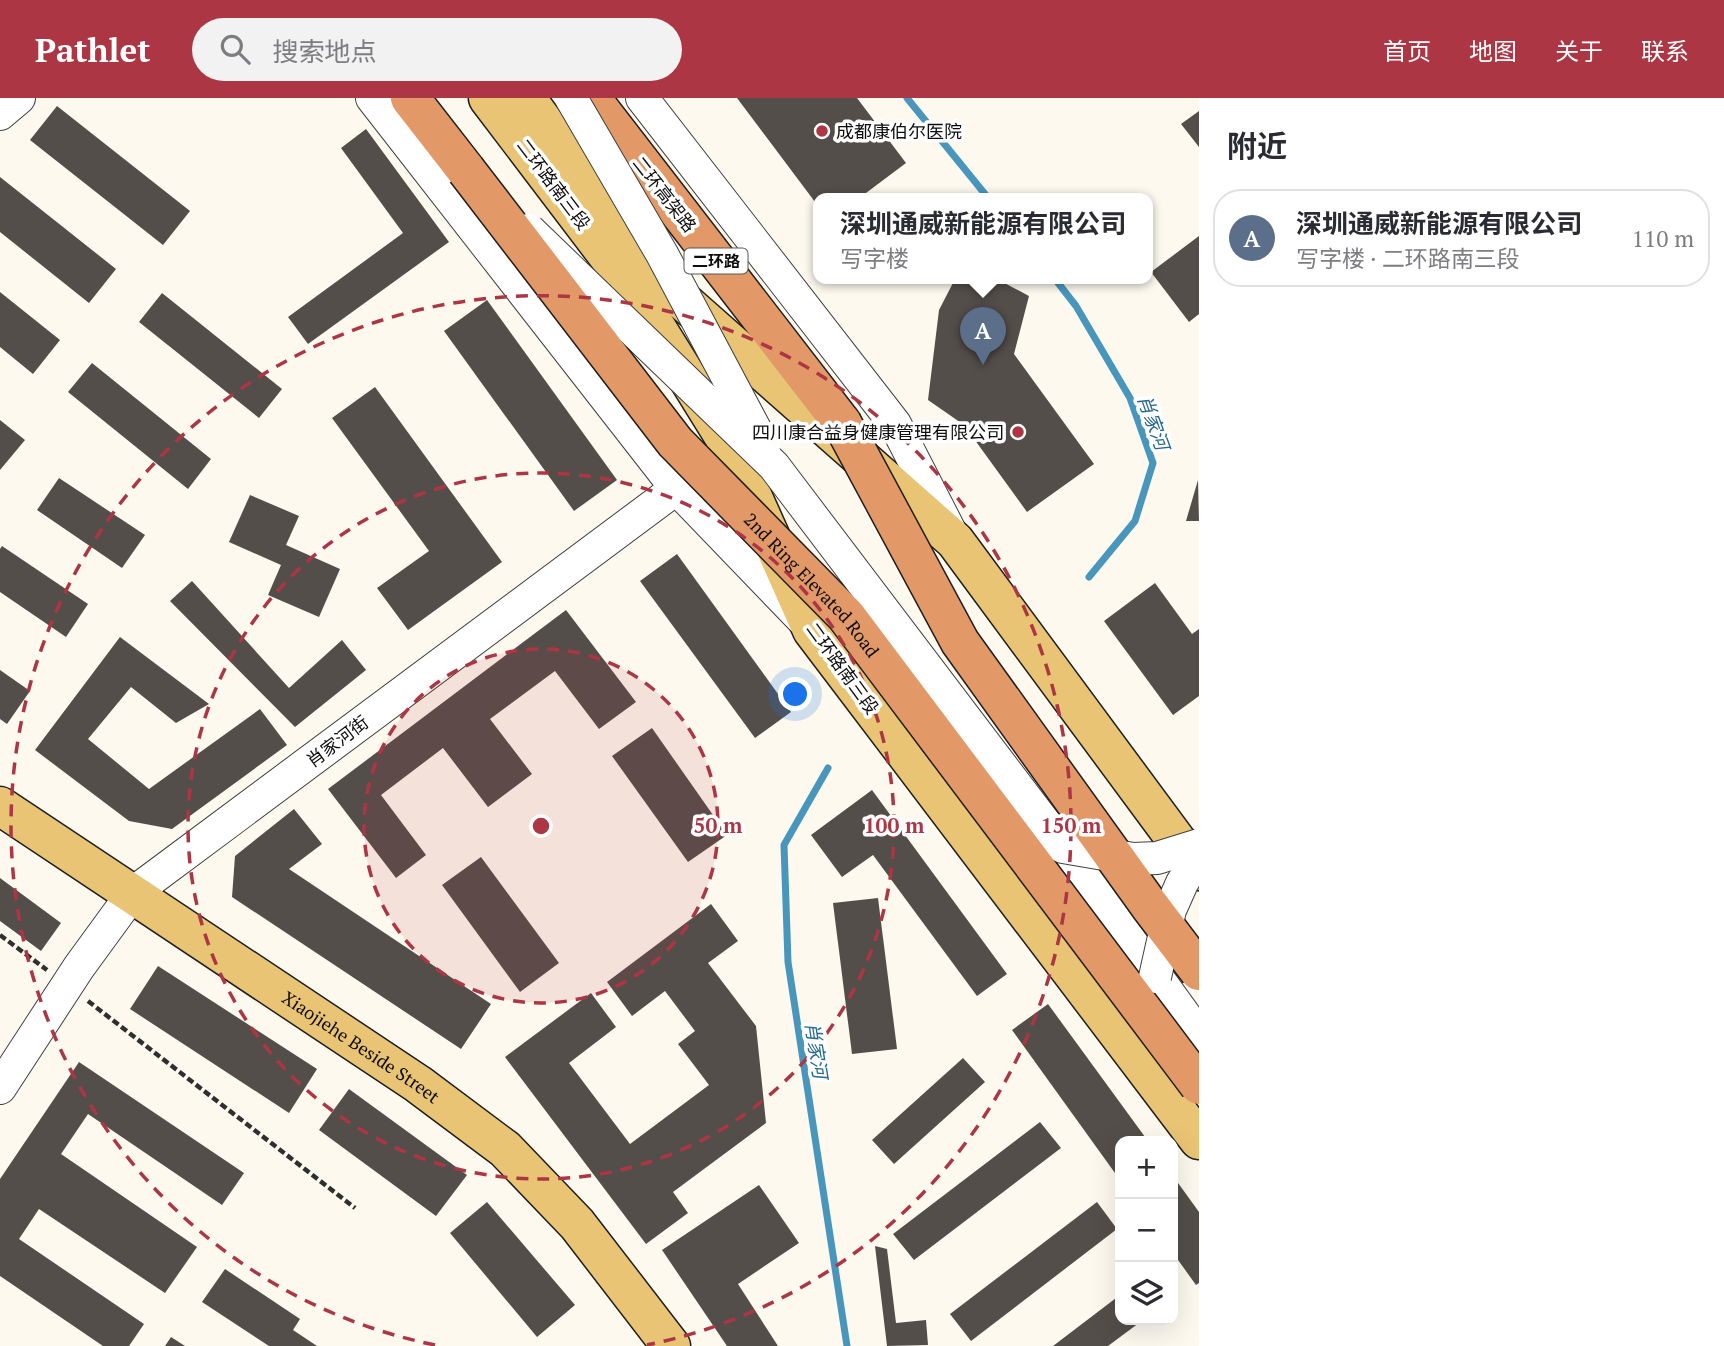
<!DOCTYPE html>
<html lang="zh">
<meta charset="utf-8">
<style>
:root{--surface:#fff;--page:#f2f2f3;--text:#2b2b33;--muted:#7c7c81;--line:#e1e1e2;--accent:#ac3643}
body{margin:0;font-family:"PT Serif","Noto Sans SC",serif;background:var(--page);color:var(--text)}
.controls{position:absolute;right:21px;bottom:21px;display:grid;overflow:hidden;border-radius:14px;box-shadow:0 7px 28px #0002}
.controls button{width:63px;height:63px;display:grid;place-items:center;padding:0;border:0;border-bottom:2px solid var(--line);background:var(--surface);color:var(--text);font:35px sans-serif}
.you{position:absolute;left:796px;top:597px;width:24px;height:24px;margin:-18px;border:5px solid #fff;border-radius:50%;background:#1a73e8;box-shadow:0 0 0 10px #1a73e833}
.badge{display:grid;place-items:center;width:46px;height:46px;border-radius:50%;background:var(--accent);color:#fff;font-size:23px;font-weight:700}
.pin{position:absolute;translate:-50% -58px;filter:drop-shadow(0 2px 4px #0008)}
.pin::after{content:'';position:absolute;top:37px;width:24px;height:21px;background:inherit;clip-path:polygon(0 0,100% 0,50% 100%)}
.popup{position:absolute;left:813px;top:95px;width:340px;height:91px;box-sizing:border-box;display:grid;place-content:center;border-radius:14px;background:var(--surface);filter:drop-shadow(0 2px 5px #0005);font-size:23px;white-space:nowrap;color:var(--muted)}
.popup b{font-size:26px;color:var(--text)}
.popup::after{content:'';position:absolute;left:50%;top:100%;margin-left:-14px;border:14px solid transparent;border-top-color:var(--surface)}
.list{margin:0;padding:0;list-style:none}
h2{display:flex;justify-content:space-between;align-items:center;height:91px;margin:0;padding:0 28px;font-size:30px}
h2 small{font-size:23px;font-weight:400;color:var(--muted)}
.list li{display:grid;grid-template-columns:46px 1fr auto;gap:21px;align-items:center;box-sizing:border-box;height:98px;margin:0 14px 14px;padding:0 14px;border:2px solid var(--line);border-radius:28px}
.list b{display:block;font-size:26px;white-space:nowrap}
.list p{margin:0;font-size:23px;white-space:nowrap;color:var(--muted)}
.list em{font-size:23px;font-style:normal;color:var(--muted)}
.icon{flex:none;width:38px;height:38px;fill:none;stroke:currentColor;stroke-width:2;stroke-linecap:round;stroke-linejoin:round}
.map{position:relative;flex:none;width:1199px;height:1248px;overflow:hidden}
header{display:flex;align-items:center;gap:42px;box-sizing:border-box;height:98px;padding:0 35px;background:var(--accent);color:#fff}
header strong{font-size:33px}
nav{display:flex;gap:38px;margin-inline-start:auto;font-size:24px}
.search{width:490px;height:63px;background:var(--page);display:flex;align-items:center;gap:18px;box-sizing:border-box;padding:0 24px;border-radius:38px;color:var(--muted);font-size:26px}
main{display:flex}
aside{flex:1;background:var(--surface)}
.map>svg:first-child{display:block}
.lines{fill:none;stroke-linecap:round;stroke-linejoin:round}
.stream{stroke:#4996bd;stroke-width:7}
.building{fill:#544e4b}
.minor-casing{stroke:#404040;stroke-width:34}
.major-casing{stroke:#1e1e1e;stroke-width:41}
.highway-casing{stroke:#1e1e1e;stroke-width:41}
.path{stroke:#2f2f2f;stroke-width:4.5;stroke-dasharray:7 3.5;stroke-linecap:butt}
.minor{stroke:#fff;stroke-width:32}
.major{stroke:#e8c474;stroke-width:38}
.highway{stroke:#e39867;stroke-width:38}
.minor-bridge-casing{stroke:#404040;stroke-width:34;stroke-linecap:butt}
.highway-bridge-casing{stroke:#1e1e1e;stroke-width:41;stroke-linecap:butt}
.minor-bridge{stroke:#fff;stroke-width:32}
.highway-bridge{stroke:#e39867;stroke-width:38}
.ring{fill:none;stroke:#ac3643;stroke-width:3.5;stroke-dasharray:12 9}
.poi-dot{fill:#ac3643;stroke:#fff;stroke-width:2.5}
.labels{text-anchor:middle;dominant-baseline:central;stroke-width:7;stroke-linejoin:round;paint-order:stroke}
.shield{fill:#fff;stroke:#565656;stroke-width:2}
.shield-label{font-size:16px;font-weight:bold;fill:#0d0d0d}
.poi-label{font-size:18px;fill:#0d0d0d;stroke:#fff;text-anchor:start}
.street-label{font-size:18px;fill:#0d0d0d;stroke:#fff}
.water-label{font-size:19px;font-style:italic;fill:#25688f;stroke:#fff}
.centre{fill:#ac3643;stroke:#fff;stroke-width:3.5}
.ring-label{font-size:21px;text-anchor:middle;font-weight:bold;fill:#ac3643;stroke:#fff;stroke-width:7;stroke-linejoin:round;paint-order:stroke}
</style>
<header>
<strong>Pathlet</strong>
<div class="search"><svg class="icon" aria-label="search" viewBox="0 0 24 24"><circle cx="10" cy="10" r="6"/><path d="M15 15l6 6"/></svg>搜索地点</div>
<nav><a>首页</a><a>地图</a><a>关于</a><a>联系</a></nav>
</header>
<main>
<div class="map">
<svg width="1199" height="1248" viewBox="0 0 1199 1248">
<rect width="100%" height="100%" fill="#fdf9ef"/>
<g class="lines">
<g class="stream">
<path d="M907,0L989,101"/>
<path d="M1055,181L1076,208L1130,300L1153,365L1135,423L1089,479"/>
<path d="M828,670L784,747L788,864L847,1248"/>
</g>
</g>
<g class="building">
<path d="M737,0H857L906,65L858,101H818V108Z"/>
<path d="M57,8L190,113L163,147L30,42Z"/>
<path d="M1199,13V49L1181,26Z"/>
<path d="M366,31L449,144L308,246L288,219L403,135L341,50Z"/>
<path d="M0,79L116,171L89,205L0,134Z"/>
<path d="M1199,138V216L1189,224L1151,174Z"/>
<path d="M955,181H997L1029,198L1014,256L1094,366L1027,414L964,327L928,302L939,212Z"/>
<path d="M0,194L60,242L33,276L0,249Z"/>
<path d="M162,195L282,291L259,320L139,224Z"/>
<path d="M487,202L617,382L574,413L444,233Z"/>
<path d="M92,265L211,361L188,391L68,294Z"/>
<path d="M375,289L502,464L408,532L377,490L429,453L332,320Z"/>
<path d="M0,322L25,342L0,372Z"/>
<path d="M59,380L145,437L122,470L37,412Z"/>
<path d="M1198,382L1199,423H1186Z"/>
<path d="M250,397L299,418L286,447L340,471L319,519L268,497L281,467L229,444Z"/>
<path d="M2,448L88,506L66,539L0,494V451Z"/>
<path d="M677,456L791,614L755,640L640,483Z"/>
<path d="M192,483L289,590L342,542L366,572L295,629L170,503Z"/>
<path d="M1155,485L1192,536L1199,531V598L1173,617L1104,523Z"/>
<path d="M566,512L636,604L599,631L555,573L490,621L532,676L488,709L443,650L381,697L426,757L396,780L328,691Z"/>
<path d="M120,539L209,606L176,625L131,589L88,641L149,691L260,611L287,647L172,731L129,723L35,652Z"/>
<path d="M0,572L30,593L7,626L0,621Z"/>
<path d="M652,630L727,737L688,764L612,658Z"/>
<path d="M872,692L1007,876L977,898L873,757L842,779L811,737Z"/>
<path d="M294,711L322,746L289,771L491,906L461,951L232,799L235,758Z"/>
<path d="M481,759L559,865L520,894L442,787Z"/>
<path d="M0,780L61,825L41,853L0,823Z"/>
<path d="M878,800L897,951L852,956L833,805Z"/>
<path d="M711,806L738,843L708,865L756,928L766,1025L673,1094L688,1115L646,1146L505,959L591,895L616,929L569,965L630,1046L709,987L678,946L695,933L665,893L632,918L607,884Z"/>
<path d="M158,868L317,971L289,1015L130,911Z"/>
<path d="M1048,906L1148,1043H1120V1082L1012,932Z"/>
<path d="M963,960L985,984L894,1066L872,1042Z"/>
<path d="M79,964L244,1075L222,1107L88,1016L61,1056L197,1149L165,1195L39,1111L19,1141L144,1226L129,1248H103L0,1178V1081Z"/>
<path d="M349,991L467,1077L436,1118L319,1032Z"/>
<path d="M1040,1024L1061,1050L914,1162L893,1136Z"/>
<path d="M1173,1078L1199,1114V1185L1196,1187L1173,1155Z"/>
<path d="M759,1087L799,1145L738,1186L778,1248H727L662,1152Z"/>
<path d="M487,1104L575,1207L537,1239L450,1135Z"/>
<path d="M1097,1104L1117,1131L971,1243L950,1216Z"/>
<path d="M875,1148L887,1151L896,1225L926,1222L928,1247L887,1248Z"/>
<path d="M225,1171L300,1221L293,1232L317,1248H269L202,1204Z"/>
<path d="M1120,1197V1222H1143L1108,1248H1053Z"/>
<path d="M171,1239L185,1248H165Z"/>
</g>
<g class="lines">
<defs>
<g id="minor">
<path d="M372,0L676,390L803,522"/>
<path d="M642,0L895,326L950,433"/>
<path d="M0,16L19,0"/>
<path d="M1063,749L1199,937"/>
<path d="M0,990L79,869L133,795L720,358"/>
</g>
<g id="major">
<path d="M488,0L630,187L731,350L812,532L1199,1042"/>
<path d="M526,0L664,186L955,443L1199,773"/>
<path id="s1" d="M0,708L418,986L505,1051L577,1126L671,1248"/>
</g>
<g id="highway">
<path d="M410,0L466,72"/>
<path d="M591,0L842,325"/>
</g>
</defs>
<use href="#minor" class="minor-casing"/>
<use href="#major" class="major-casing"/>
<use href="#highway" class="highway-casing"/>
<g class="path">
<path d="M0,837L47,872"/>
<path d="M88,903L355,1110"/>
</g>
<use href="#minor" class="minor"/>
<use href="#major" class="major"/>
<use href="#highway" class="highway"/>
<defs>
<g id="minor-bridge">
<path d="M571,0L662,156L764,348"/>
<path d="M529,132L774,368L1063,749L1133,761L1157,760L1199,747"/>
<path d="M1155,879L1170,812L1182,785L1199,757"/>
</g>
<g id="highway-bridge">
<path id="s2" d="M466,72L675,344L846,518L1199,987"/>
<path d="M842,325L960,544L1149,807L1199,873"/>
</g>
</defs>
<use href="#minor-bridge" class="minor-bridge-casing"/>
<use href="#highway-bridge" class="highway-bridge-casing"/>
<use href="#minor-bridge" class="minor-bridge"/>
<use href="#highway-bridge" class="highway-bridge"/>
</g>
<circle cx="541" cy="728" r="177" fill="#ac3643" fill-opacity=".12"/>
<g class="ring">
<circle cx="541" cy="728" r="177"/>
<circle cx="541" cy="728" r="353"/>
<path d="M435 1247A530 530 0 1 1 647 1247"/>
</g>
<g class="poi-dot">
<circle cx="822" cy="33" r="7"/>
<circle cx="1018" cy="334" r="7"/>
</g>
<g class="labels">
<rect class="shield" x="684.5" y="150.5" width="63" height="25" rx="5"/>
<g class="shield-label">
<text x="716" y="163">二环路</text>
</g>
<g class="poi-label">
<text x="836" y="33">成都康伯尔医院</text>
<text x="1004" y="334" text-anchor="end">四川康合益身健康管理有限公司</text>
</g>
<g class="street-label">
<text transform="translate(554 86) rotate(53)">二环路南三段</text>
<text transform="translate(665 96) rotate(52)">二环高架路</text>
<text stroke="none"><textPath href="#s2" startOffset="541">2nd Ring Elevated Road</textPath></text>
<text transform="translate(843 570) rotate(54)">二环路南三段</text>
<text transform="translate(337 643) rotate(-37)">肖家河街</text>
<text stroke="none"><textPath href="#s1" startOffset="434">Xiaojiehe Beside Street</textPath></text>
</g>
<g class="water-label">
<text transform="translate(1154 324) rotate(70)">肖家河</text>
<text transform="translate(817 952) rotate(81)">肖家河</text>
</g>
</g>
<circle cx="541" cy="728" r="10" class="centre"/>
<g class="ring-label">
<text x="718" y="735">50 m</text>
<text x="894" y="735">100 m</text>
<text x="1071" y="735">150 m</text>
</g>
</svg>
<div class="controls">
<button>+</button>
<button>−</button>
<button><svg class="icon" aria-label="layers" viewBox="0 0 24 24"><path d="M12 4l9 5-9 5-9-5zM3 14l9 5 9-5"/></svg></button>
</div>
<div class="you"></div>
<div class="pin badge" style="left:983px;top:267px;background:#5c6f8a">A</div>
<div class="popup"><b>深圳通威新能源有限公司</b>写字楼</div>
</div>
<aside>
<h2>附近<small></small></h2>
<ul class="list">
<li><span class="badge" style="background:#5c6f8a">A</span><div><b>深圳通威新能源有限公司</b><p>写字楼 · 二环路南三段</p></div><em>110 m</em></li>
</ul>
</aside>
</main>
